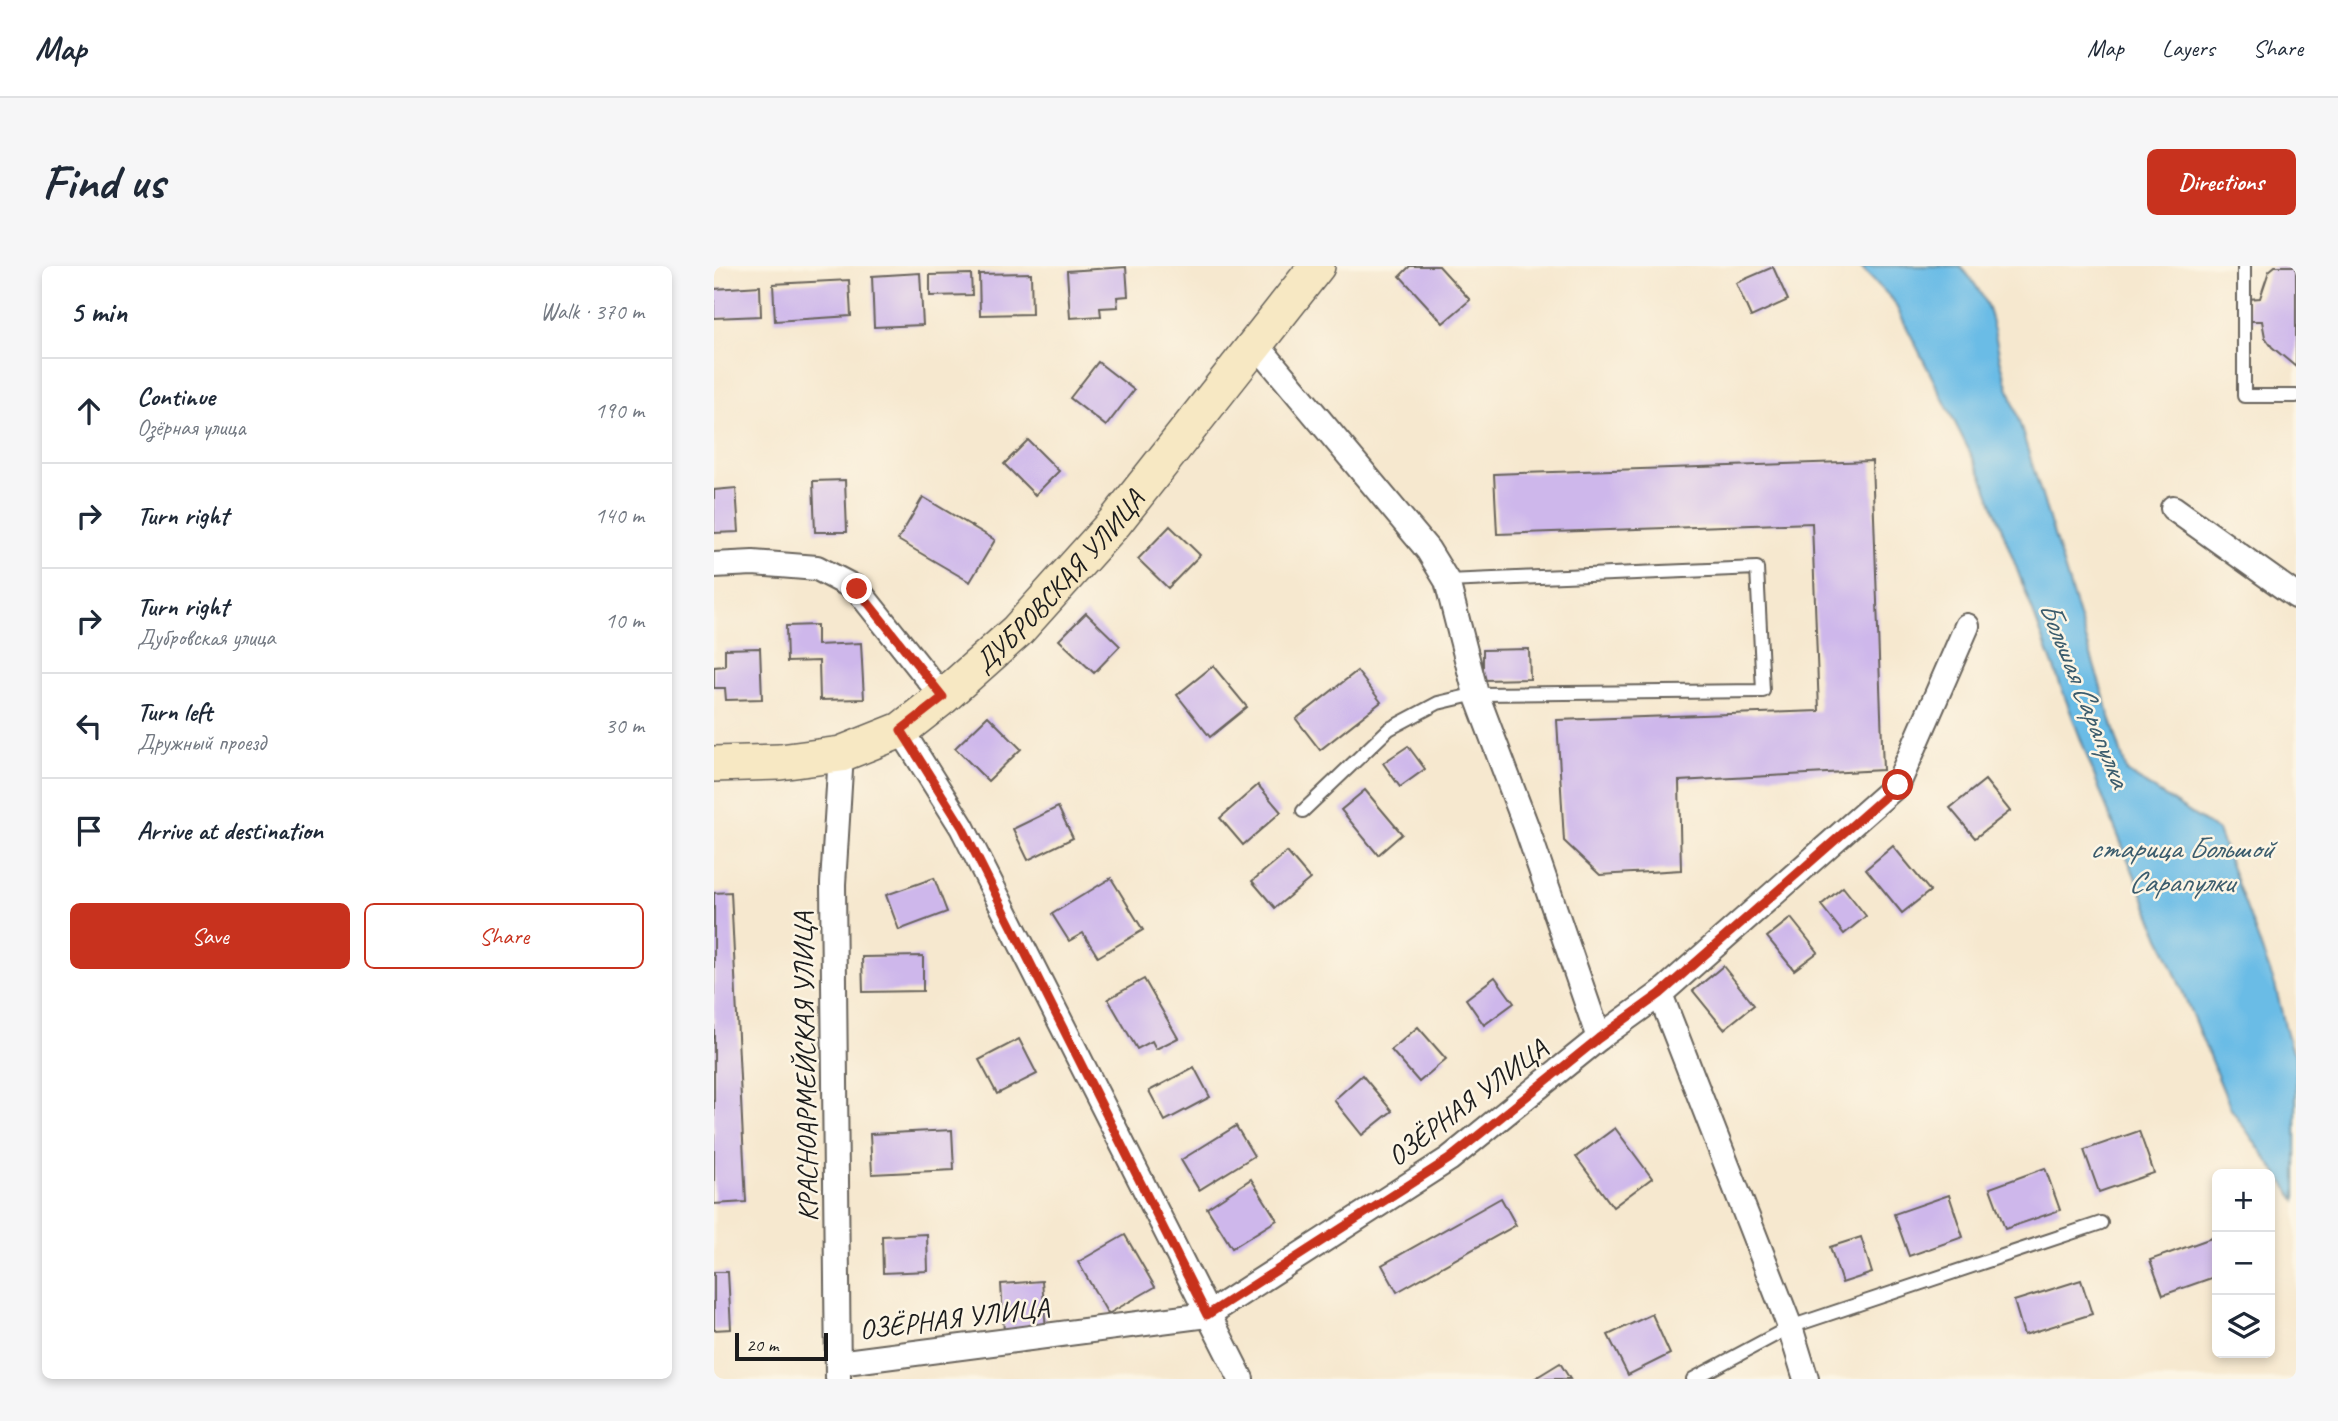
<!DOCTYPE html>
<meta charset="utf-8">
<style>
:root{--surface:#fff;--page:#f6f6f7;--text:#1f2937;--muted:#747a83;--line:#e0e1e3;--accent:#c8321e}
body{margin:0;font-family:Caveat,sans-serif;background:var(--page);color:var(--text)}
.controls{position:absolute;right:21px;bottom:21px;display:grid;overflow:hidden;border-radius:10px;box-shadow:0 4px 10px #0003}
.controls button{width:63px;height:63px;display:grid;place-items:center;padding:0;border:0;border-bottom:2px solid var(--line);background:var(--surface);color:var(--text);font:35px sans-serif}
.scale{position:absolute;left:21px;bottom:18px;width:93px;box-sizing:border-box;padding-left:7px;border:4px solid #1c1c1c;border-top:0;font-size:19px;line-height:24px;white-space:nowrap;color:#1c1c1c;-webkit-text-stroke:5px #fcf5e5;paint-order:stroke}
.stop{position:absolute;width:21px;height:21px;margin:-16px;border:5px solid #c8321e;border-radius:50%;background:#fff}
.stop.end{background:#c8321e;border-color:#fff;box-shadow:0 2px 7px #0008}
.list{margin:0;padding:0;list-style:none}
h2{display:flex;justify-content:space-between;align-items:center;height:91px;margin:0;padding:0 28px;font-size:30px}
h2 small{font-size:23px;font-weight:400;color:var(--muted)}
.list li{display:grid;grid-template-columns:46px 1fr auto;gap:21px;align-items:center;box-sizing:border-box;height:105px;padding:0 28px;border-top:2px solid var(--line)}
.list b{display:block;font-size:26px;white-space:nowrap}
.list p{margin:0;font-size:23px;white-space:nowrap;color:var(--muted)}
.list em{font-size:23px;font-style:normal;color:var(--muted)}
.actions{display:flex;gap:14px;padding:21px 28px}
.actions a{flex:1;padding:16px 0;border:2px solid var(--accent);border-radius:10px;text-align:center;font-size:24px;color:var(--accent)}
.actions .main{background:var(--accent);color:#fff}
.icon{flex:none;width:38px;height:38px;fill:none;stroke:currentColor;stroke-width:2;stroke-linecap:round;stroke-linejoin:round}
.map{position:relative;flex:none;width:1582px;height:1113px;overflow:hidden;border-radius:10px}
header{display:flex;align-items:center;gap:42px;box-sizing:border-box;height:98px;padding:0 35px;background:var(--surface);border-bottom:2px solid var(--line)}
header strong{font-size:33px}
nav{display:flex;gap:38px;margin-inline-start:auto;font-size:24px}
.intro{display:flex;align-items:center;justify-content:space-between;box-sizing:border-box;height:168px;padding:0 42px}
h1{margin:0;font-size:49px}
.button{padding:18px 32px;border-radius:10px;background:var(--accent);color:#fff;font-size:24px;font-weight:700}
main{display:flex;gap:42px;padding:0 42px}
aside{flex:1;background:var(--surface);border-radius:10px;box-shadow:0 4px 10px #0003}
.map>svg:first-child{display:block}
.water{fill:#6abce6;stroke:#436c81;stroke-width:2}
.building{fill:#ceb7eb}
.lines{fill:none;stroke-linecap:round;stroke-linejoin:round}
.service-casing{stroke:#68635b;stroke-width:16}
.minor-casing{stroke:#68635b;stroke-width:28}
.secondary-casing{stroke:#68635b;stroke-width:38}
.service{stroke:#fff;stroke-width:12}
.minor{stroke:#fff;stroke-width:24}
.secondary{stroke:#f7e8c3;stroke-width:35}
.route{stroke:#c8321e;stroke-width:9}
.labels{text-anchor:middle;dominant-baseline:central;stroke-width:5;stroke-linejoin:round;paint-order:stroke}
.street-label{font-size:28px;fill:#1c1c1c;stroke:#fcf5e5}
.water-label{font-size:30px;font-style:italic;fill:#3b5c6d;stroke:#fcf5e5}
</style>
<header>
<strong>Map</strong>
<nav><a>Map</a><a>Layers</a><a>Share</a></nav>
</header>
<div class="intro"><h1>Find us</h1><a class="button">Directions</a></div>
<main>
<aside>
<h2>5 min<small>Walk · 370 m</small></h2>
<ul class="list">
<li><svg class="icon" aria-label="ahead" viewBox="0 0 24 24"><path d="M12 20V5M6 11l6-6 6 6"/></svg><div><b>Continue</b><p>Озёрная улица</p></div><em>190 m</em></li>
<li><svg class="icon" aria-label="right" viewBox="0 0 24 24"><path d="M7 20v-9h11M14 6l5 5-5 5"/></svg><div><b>Turn right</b></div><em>140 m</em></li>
<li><svg class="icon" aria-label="right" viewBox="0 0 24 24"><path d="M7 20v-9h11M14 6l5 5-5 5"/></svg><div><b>Turn right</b><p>Дубровская улица</p></div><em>10 m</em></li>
<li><svg class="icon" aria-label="left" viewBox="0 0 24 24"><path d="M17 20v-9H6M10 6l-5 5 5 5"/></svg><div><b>Turn left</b><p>Дружный проезд</p></div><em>30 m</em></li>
<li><svg class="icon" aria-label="arrive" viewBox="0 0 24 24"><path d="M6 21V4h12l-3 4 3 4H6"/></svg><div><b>Arrive at destination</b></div></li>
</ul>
<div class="actions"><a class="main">Save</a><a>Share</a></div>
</aside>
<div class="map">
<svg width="1582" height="1113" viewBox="0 0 1582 1113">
<rect width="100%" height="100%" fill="#fcf5e5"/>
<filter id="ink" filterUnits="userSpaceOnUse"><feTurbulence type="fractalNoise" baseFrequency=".0143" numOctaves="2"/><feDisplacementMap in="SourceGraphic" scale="14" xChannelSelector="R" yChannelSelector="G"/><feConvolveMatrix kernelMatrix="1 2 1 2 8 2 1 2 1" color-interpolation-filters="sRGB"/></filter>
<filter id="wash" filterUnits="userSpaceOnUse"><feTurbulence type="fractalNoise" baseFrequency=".00686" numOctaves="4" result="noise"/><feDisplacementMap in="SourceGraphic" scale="28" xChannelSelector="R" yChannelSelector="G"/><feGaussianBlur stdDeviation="1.57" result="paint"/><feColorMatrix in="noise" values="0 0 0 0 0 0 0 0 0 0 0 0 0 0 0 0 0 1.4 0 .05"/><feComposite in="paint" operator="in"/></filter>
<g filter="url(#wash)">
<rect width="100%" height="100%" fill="#f6e8cf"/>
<path class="water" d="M1146,0H1246C1277,33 1278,55 1287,97L1413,506L1504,565L1561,719L1576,780L1582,789V934L1517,843L1391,538L1268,210L1179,34Z"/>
<g id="blocks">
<g class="building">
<path d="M696,0H725L756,34L729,57L686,10Z"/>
<path d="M1561,0H1582V101L1558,81L1551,71L1548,55H1536L1534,33L1546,32L1555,5Z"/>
<path d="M412,1L414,30L403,31L404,41L386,42L387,50L356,52L353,5Z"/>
<path d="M1059,1L1074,34L1037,51L1022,17Z"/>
<path d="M206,7L209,59L160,61L158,10Z"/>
<path d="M317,7L318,48L266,49L265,8Z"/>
<path d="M257,8L258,29L216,30V9Z"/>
<path d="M135,14L137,50L61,55L59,18Z"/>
<path d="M46,20L47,50L0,52V23Z"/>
<path d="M384,96L420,124L392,160L356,132Z"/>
<path d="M314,174L345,205L321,229L290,198Z"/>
<path d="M1158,195L1169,504L965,515L967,604L886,609L850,575L843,454L1105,445L1098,257L783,268L780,208Z"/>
<path d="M131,214L133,266H101L99,215Z"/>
<path d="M22,222L25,266L0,267V224Z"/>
<path d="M209,231L281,274L256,316L184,274Z"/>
<path d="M456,260L486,289L454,322L424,293Z"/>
<path d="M372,347L406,380L380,407L345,374Z"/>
<path d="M103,359V379L147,377L150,433L106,434L105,395L73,396L72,360Z"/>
<path d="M46,382L48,433L12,434L11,422H0V401L11,400V383Z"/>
<path d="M815,383L816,413L769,414V384Z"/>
<path d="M499,400L533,441L496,471L463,429Z"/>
<path d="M643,405L667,436L606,484L582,453Z"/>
<path d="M274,450L307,483L274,515L241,482Z"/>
<path d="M694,480L711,503L686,521L669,497Z"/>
<path d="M1271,514L1296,545L1261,572L1236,542Z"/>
<path d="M544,519L567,546L529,579L506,552Z"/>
<path d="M651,524L688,568L664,589L627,544Z"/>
<path d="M344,541L359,572L314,594L299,563Z"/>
<path d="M1179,580L1216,625L1188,647L1152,603Z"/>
<path d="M573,586L596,613L561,642L538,615Z"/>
<path d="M220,612L233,646L185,664L172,629Z"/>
<path d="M397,612L429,664L384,691L369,667L355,675L338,648Z"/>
<path d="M1129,621L1152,650L1130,668L1107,639Z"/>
<path d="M17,626L32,936L0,938V627Z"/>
<path d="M1077,652L1104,686L1080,704L1053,671Z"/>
<path d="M209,690V725L149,726L148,691Z"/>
<path d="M1009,700L1040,739L1010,763L979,725Z"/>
<path d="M781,711L800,737L770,759L752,733Z"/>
<path d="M430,713L464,772L442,783L438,775L423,783L394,733Z"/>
<path d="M704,761L732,793L705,816L677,784Z"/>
<path d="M305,773L323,808L283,828L265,794Z"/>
<path d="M480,801L496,831L451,855L435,825Z"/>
<path d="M648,809L678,845L648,869L620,834Z"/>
<path d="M522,860L540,890L485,924L467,894Z"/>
<path d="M901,862L938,912L899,941L862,891Z"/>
<path d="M238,864L240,904L158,908L156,868Z"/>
<path d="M1425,865L1440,907L1385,926L1370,884Z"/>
<path d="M1331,902L1346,944L1291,963L1276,922Z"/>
<path d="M537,913L563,954L518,982L493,942Z"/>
<path d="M1235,929L1249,971L1195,990L1180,948Z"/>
<path d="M787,932L802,959L683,1026L668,999Z"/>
<path d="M213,968L214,1005L169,1007L168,970Z"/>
<path d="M411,969L441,1021L394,1048L364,996Z"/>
<path d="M1503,970V1010L1449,1029L1436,994Z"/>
<path d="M1147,971L1158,1007L1128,1017L1116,981Z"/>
<path d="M0,1006H14L17,1063L0,1064Z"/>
<path d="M1367,1014L1378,1048L1310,1069L1300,1035Z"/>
<path d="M328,1015L332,1064L290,1066L287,1018Z"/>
<path d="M938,1048L956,1088L914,1109L894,1069Z"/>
<path d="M846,1097L856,1113H820Z"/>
</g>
</g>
</g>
<g filter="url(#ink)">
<use href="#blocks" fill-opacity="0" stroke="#68635b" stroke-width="2"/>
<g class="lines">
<defs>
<g id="service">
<path d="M1530,0V130H1582"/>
<path d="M589,545L675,463L724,437L762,428L1049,425L1043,302L733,315"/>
<path d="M979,1113L1076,1061L1387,957"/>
</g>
<g id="minor">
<path d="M542,78L714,284L733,315L762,428L812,560L885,772"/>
<path d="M1459,242L1582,330"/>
<path d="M0,299L39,297L103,302L143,323L229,431"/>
<path d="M187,464L248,561L527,1113"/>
<path d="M946,728L1076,1061L1092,1113"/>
<path d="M124,1097L493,1049L735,893L885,772L946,728L1184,518L1253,360"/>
<path d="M124,1112L119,618L127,488"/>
</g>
<g id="secondary">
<path id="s1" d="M0,498L66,496L127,488L187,464L229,431L303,365L401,256L603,0"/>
</g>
</defs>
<use href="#service" class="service-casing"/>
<use href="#minor" class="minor-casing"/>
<use href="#secondary" class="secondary-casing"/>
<use href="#service" class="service"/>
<use href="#minor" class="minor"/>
<use href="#secondary" class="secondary"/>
</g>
</g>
<g class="lines" filter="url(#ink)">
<path class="route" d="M143,323L229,431L187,464L248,561L493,1049L735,893L885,772L946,728L1184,519"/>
</g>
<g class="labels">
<g class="street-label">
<text stroke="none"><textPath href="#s1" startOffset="410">ДУБРОВСКАЯ УЛИЦА</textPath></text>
<text transform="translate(91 801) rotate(-91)">КРАСНОАРМЕЙСКАЯ УЛИЦА</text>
<text transform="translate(753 836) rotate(-37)">ОЗЁРНАЯ УЛИЦА</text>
<text transform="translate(240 1052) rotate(-7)">ОЗЁРНАЯ УЛИЦА</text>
</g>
<g class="water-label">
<text transform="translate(1371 428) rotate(68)">Большая Сарапулка</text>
<text x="1467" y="582">старица Большой<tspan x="1467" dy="34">Сарапулки</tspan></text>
</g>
</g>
</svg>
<div class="controls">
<button>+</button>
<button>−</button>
<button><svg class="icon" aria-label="layers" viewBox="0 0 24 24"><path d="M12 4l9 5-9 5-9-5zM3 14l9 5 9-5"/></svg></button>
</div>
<div class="scale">20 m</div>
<div class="stop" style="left:1184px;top:519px"></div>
<div class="stop end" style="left:143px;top:323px"></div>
</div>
</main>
